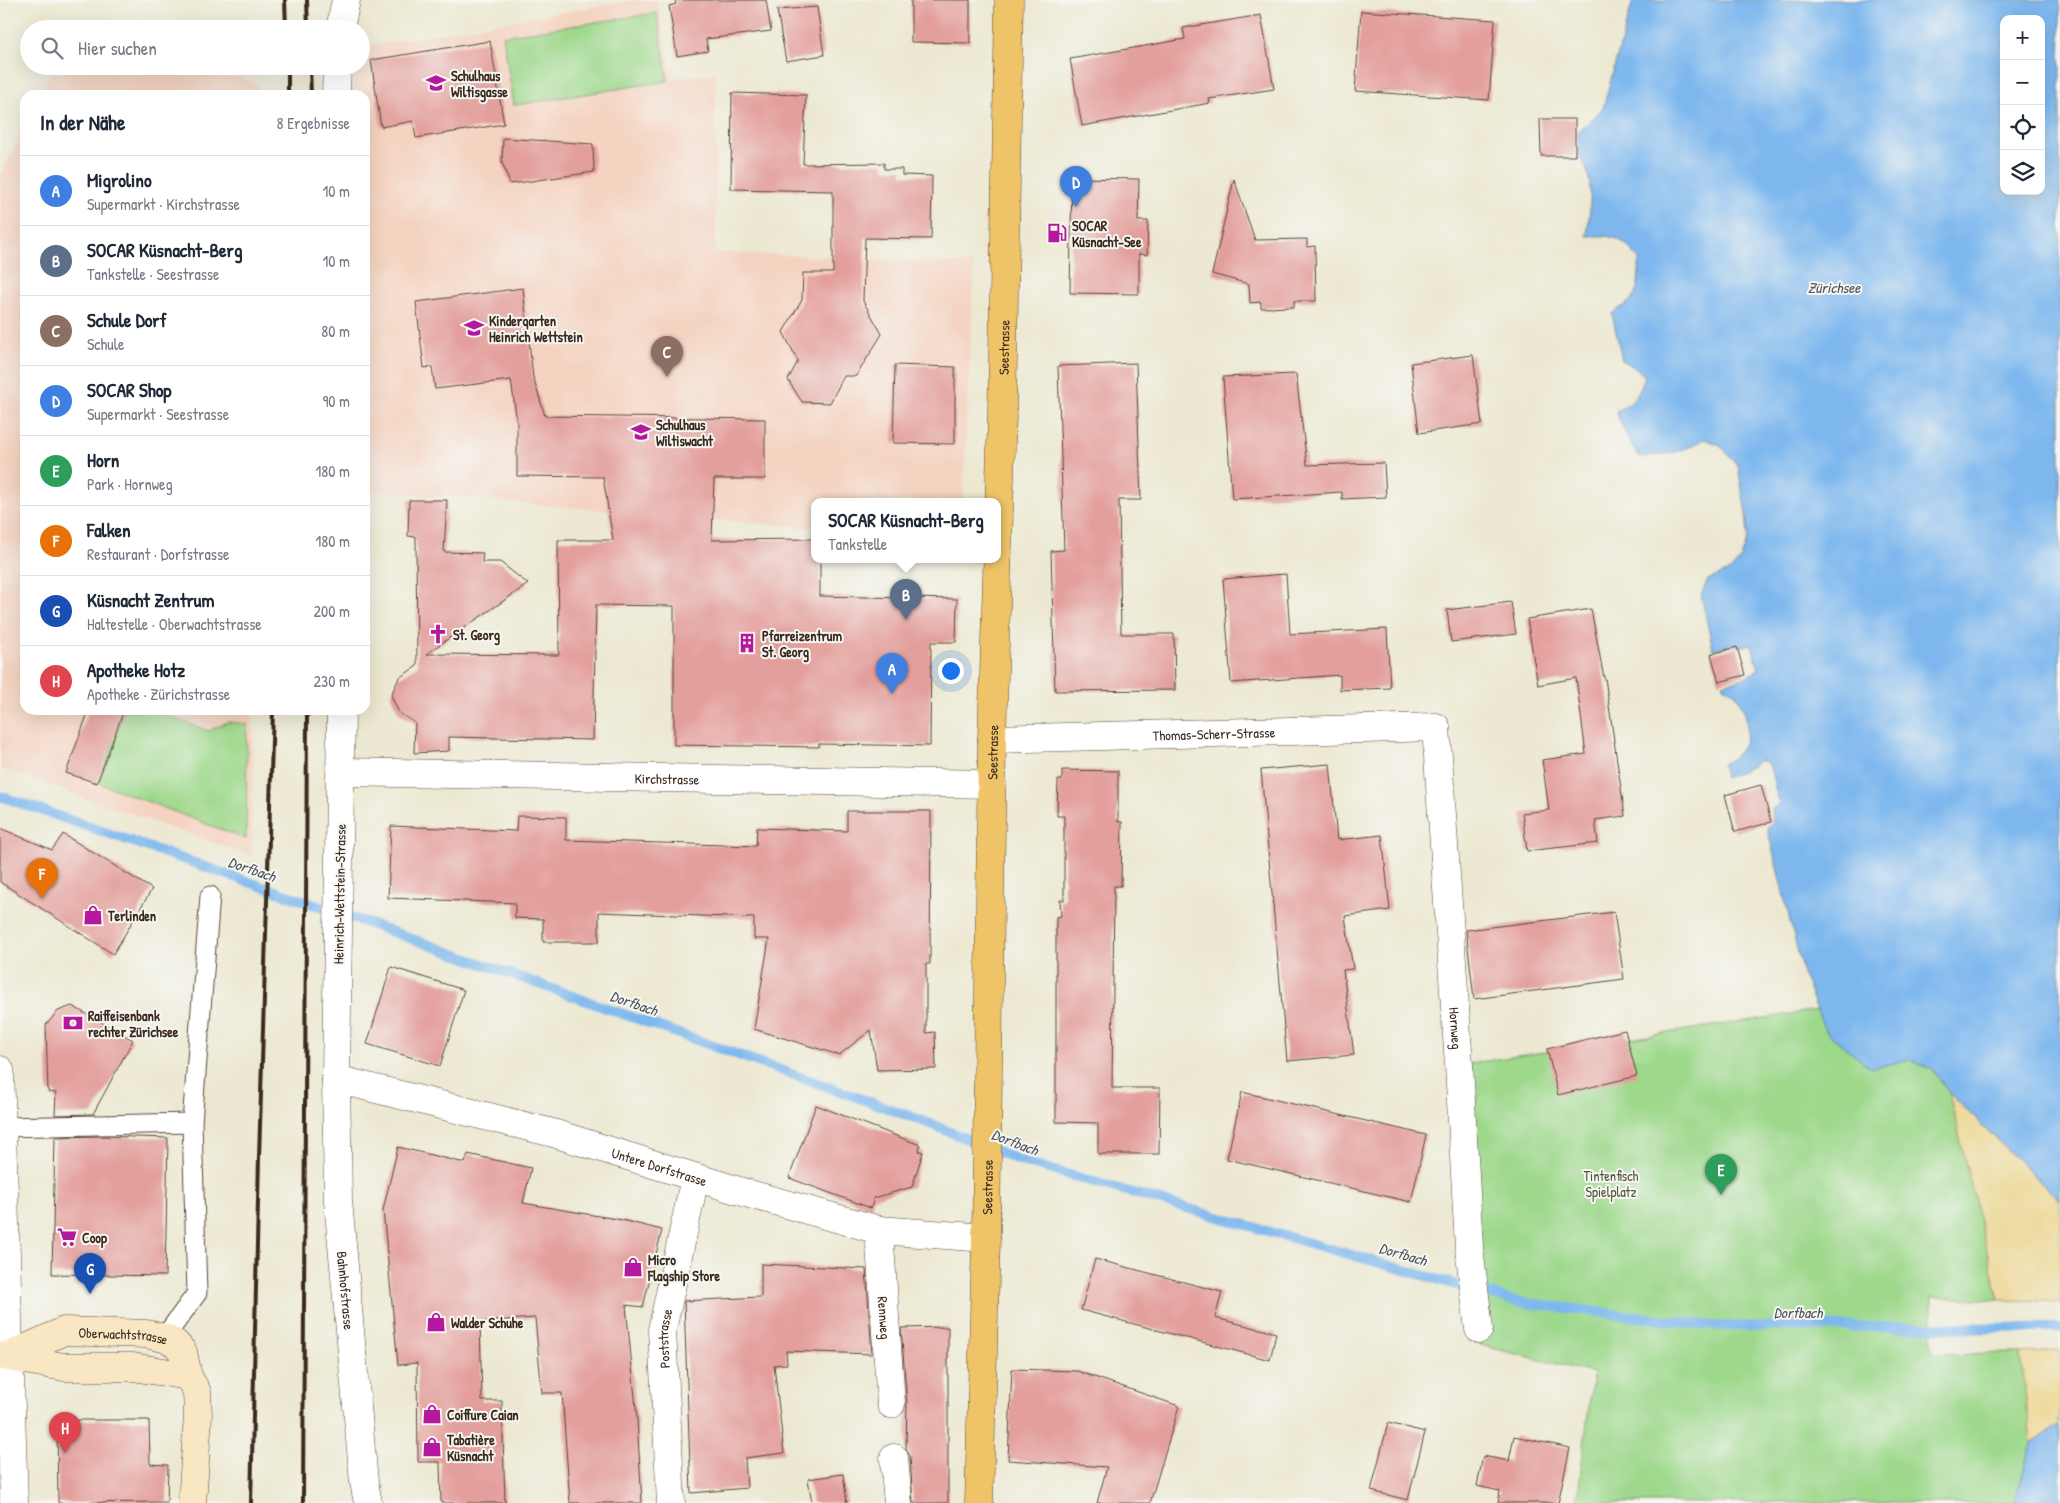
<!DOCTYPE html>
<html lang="de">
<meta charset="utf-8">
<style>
:root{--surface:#fff;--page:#f6f6f7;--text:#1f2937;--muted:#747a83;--line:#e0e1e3;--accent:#b5179e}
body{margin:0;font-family:"Patrick Hand",sans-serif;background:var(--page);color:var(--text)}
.controls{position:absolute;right:15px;top:15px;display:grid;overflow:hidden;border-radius:10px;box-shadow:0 5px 20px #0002}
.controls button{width:45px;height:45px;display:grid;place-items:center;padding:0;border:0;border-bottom:1px solid var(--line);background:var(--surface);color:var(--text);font:25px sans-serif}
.you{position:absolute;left:950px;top:670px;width:18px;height:18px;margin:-12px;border:4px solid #fff;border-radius:50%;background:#1a73e8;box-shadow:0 0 0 8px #1a73e833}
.badge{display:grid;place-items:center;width:32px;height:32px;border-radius:50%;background:var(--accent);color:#fff;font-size:16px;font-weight:700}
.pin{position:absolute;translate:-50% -41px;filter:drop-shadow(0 1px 2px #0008)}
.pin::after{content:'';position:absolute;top:26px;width:18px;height:15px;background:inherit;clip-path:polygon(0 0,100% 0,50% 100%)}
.popup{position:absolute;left:811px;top:498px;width:190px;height:65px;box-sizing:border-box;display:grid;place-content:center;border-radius:10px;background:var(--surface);filter:drop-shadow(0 1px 4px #0005);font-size:16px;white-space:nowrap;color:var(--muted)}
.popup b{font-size:19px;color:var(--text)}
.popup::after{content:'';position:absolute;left:50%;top:100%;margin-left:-10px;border:10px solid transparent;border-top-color:var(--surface)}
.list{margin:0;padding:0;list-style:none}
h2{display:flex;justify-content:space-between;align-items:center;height:65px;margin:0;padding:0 20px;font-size:21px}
h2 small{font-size:16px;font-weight:400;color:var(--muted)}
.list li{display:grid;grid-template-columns:32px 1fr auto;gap:15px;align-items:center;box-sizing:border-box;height:70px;padding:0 20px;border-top:1px solid var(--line)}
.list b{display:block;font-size:19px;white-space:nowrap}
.list p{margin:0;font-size:16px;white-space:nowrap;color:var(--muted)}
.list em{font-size:16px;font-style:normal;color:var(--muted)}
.icon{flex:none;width:28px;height:28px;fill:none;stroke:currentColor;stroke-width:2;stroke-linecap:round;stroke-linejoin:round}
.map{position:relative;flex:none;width:2060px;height:1503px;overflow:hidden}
.search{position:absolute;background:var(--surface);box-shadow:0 5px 20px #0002;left:20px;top:20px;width:350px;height:55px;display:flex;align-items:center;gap:12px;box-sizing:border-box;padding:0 18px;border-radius:28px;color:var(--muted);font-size:19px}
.panel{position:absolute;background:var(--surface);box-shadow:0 5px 20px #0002;left:20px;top:90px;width:350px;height:625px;border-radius:15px}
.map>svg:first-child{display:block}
.built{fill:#f4d3c0}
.green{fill:#9dd88b;stroke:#6c8154}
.sand{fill:#eeda9e;stroke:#94825e}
.water{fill:#7db7ee;stroke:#5c7086;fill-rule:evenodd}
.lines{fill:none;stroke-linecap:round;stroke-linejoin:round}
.stream{stroke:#7db7ee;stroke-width:10}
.building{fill:#e39f9b}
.lane-casing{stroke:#564639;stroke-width:21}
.street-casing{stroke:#564639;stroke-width:29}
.secondary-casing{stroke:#564639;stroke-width:29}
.primary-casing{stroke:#564639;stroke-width:29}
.lane{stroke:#fff;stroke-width:19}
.street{stroke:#fff;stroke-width:28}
.secondary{stroke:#f9e7c3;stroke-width:28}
.primary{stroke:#efc469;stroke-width:28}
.rail{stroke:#3b2a1e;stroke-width:4}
.labels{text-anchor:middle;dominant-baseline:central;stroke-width:4;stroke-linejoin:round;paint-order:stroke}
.poi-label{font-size:14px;font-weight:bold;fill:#3b2a1e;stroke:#f6f6f2;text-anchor:start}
.street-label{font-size:14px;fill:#3b2a1e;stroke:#f6f6f2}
.park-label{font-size:14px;fill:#545639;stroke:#f6f6f2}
.water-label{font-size:15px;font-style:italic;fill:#4f545c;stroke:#f6f6f2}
</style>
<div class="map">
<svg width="2060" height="1503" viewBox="0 0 2060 1503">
<rect width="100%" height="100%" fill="#f6f6f2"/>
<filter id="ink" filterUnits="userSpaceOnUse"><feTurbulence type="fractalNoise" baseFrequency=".02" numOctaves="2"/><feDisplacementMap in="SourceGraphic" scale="10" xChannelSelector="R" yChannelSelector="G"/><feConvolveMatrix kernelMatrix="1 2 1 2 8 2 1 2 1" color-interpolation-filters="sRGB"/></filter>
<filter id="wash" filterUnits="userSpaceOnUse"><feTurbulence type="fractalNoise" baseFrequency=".0096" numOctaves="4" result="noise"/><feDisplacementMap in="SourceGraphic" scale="20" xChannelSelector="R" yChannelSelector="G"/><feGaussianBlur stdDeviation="1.12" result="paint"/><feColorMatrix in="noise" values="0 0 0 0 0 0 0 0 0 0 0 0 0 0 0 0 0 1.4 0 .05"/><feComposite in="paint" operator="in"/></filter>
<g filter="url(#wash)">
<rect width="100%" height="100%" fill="#ece8d1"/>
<g class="built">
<path d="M633,0H657L673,78L716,73L715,252L974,264L963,501H815V528L365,490V95H353L352,66H361V47Z"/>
<path d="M78,17L109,29H72Z"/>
<path d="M54,66H208L258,85V95H40Z"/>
<path d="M25,126V710H253L252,856L0,768V177Z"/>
</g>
<g class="green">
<path d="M657,13L668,81L514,105L503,36Z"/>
<path d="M125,710H153L208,731L228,722L247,724L246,839L99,783Z"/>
<path d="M1817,1010L1826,1031L1870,1067L1910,1060L1933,1070L1949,1093L1999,1300L1932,1297V1354L2021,1353L2031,1443L2015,1503H1577L1593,1373L1480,1345L1459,1065Z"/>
</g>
<g class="sand">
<path d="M1949,1093L2060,1201V1303L2049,1301L1999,1300Z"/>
<path d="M2060,1350V1425L2031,1443L2021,1353Z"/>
</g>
<g class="water">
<path d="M1633,0H2060V1201L1949,1093L1933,1070L1910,1060L1870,1068L1825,1031L1803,974L1767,827L1773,822L1771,810L1779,804L1770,767L1765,761H1757L1753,766L1725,778L1722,764C1726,762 1731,759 1735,756C1751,742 1749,718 1740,702C1736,694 1732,688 1724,687L1722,684L1744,678L1759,669L1751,644L1740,647L1739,644L1713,649L1701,595L1708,580L1731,570L1740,560L1748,538L1746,514L1738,466L1720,445L1705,439C1685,452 1663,455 1640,457C1629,443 1622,427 1616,411C1636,402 1637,397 1645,377L1639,370L1622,360L1612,314C1617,309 1624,307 1629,302C1640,293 1639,272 1639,259C1621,237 1615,235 1587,236C1589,214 1596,175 1580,158L1578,133L1603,108ZM2004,19H2041V191H2004Z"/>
<path d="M2060,1425V1503H2015L2031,1443Z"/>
</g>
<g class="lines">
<path class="stream" d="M0,796L362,921L918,1119L1024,1162L1517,1302L1713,1326L2060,1328"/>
</g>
<g id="blocks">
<g class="building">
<path d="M675,0H766L771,31L706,39L708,51L677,56L669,6L676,4Z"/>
<path d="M911,0H970V43L911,42Z"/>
<path d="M817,7L824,55L786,61L777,10Z"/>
<path d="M1361,11L1495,20L1489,100L1355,91Z"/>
<path d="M1261,15L1274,89L1209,99L1210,103L1082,126L1070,59L1185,39L1183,28Z"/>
<path d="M490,41L504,124L416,138L413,121L381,127L371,60Z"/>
<path d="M732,93L806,95L803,164L884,163V169H902V175L932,176L931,239L865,238L863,301L882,334L856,376H844L830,403L802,402L788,380L798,361L783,332L802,300L803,273H833V191L731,189Z"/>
<path d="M1540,119H1575V156H1541Z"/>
<path d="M503,138L593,144L594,172L510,184L502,162Z"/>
<path d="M1072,178L1139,179L1138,221H1148L1147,255L1139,254V294L1070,293Z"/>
<path d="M1234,179L1255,240L1307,239V247L1315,246L1316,301H1294V307L1261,308V302L1250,303L1249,284L1212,274Z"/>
<path d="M523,288L533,377L545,416L765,419V479H714L712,540L815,539V559H820V596L957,599L956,642H931L930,746L819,744V747L674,745V606L596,605L593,740L449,737V751L414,753L415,723L399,713L391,695L399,678L417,666L416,537L408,536L409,500H447L444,552L483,553L482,562H500L528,584L426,654L559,655L558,540H613L603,477L517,476V422L511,380L435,389L432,367L424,368L416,302Z"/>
<path d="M1473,355L1482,424L1419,433L1411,363Z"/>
<path d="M1136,363L1141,500H1119L1121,634H1174L1175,690L1055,691L1051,551L1064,550L1058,366Z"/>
<path d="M895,365L955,367V444L893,443Z"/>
<path d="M1296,374L1307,465L1384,463L1386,497L1342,499V492L1232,499L1223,377Z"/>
<path d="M1286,574L1290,634L1387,629L1390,688L1340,690V675L1231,683L1223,579Z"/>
<path d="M1511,602L1516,634L1451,642L1447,610Z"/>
<path d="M1591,609L1604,678H1605L1625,816L1595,820L1598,843L1527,851L1522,813L1549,810L1542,760L1586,754L1576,678L1538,685L1527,619Z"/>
<path d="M1737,647L1745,675L1719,682L1711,654Z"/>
<path d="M89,710H124L97,783L66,773Z"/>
<path d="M1330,764L1337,840L1382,835L1390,910L1345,916L1353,969L1343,970L1354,1055L1287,1061L1261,770Z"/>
<path d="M1062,770L1118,771V822H1122L1121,886H1114L1112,1088H1160L1159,1154H1098V1123L1056,1122V917L1061,916L1060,900H1064V816H1057L1058,780H1062Z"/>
<path d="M1761,785L1771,822L1735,832L1725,795Z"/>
<path d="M847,811H931L930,964H926V1033L935,1032L936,1069L877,1070L871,1030L839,1055L754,1029L769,939H754V918L599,912V942H543V919L515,918V903L388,898L391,826L516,831L517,816L566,817V840L756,846L757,828L847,831Z"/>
<path d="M0,828L52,850L63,834L152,889L113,954L0,882Z"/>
<path d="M1614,912L1624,979L1474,999L1466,930Z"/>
<path d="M391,967L464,990L440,1066L367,1044Z"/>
<path d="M72,1006L133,1040L93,1114L55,1115L56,1093L48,1092L46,1025L58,1011Z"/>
<path d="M1625,1030L1637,1076L1558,1095L1547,1049Z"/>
<path d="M1242,1092L1426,1135L1411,1202L1227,1159Z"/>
<path d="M816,1105L920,1145L919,1151L923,1152L912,1187L874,1198L871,1208L789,1178Z"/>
<path d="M102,1136L168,1138L165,1276L52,1274L55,1137Z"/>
<path d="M398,1147L465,1163L468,1154L531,1168L523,1203L622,1220L662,1230L643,1307L626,1305L637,1419L642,1503H570L562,1393H542L535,1318L480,1322L482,1401H502L505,1503H441L440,1462H418L417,1363L398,1365L383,1210Z"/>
<path d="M1095,1259L1222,1292L1215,1318L1276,1333L1270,1360L1081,1310Z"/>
<path d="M761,1264L866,1269L872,1354L786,1351L787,1364L774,1365L784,1453L745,1458L747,1488L691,1493L684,1301L761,1297Z"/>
<path d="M948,1327V1503H913L910,1457L906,1448L907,1403L901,1328Z"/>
<path d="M1012,1369L1077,1371L1179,1406L1150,1503H1097L1107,1467L1008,1460Z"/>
<path d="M57,1420H149L150,1464L168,1465L167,1502L58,1503Z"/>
<path d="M1388,1423L1425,1432L1408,1500L1371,1491Z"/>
<path d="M1514,1436L1570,1448L1558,1503H1498L1500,1491L1477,1486L1483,1456L1509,1461Z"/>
<path d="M843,1474L847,1503H812L808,1479Z"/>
</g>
</g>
</g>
<g filter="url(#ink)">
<use href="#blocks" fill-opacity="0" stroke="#564639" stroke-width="1"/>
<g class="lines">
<defs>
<g id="lane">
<path d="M192,1123L210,896"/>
<path d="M2,1127L192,1123L197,1293L164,1338"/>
</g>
<g id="street">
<path d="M340,29L346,0"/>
<path d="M336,95L337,66"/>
<path id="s1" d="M341,710L336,1079L338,1201L364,1482L368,1503"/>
<path id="s2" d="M992,739L1436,727L1459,1065L1469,1247L1479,1329"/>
<path id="s3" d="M342,772L992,784"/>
<path d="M0,1070L14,1503"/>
<path id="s4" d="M336,1079L553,1133L746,1193L879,1230L986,1238"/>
<path id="s5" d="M879,1230L891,1404"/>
<path d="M894,1458L898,1503"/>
<path id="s6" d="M671,1503L662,1330L695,1178"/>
</g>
<g id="secondary">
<path d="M4,1356L64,1367H133L188,1376"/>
<path id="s7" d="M9,1356L64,1331L146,1334L164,1338L175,1343L183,1352L188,1376L197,1392L198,1416L192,1503"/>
</g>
<g id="primary">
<path id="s8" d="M979,1503L986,1238L992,739L1002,414L1009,0"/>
</g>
</defs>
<use href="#lane" class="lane-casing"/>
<use href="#street" class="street-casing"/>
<use href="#secondary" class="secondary-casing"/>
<use href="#primary" class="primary-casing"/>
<use href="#lane" class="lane"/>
<use href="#street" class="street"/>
<use href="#secondary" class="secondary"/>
<use href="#primary" class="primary"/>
<g class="rail">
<path d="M285,0L286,29"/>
<path d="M307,0L308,29"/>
<path d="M288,66V95"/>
<path d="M310,66L311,95"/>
<path d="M251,1503L259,1157L273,710"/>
<path d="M303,1503L307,710"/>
</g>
</g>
</g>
<defs>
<symbol id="school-bare" viewBox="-9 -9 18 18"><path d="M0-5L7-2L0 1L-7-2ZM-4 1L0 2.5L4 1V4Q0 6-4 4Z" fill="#b5179e" stroke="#f6f6f2" stroke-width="2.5" paint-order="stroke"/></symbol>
<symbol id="fuel-bare" viewBox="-9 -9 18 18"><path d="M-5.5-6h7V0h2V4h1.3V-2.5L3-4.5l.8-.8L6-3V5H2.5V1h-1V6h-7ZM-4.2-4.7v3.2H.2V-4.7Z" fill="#b5179e" stroke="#f6f6f2" stroke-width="2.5" paint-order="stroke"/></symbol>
<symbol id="church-bare" viewBox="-9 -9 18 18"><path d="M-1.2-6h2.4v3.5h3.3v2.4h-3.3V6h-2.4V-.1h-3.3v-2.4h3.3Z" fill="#b5179e" stroke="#f6f6f2" stroke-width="2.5" paint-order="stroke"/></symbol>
<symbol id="building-bare" viewBox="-9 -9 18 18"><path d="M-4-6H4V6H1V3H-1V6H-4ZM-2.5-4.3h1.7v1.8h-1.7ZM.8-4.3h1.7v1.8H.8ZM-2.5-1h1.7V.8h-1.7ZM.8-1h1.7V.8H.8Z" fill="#b5179e" stroke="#f6f6f2" stroke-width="2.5" paint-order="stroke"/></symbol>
<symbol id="shop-bare" viewBox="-9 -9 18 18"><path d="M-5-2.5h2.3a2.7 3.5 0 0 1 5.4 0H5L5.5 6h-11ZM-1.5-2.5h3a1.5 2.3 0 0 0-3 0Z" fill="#b5179e" stroke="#f6f6f2" stroke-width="2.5" paint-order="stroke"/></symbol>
<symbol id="bank-bare" viewBox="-9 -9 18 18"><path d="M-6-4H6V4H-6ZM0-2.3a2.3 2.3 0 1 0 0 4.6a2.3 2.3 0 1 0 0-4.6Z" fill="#b5179e" stroke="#f6f6f2" stroke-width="2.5" paint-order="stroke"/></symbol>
<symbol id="supermarket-bare" viewBox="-9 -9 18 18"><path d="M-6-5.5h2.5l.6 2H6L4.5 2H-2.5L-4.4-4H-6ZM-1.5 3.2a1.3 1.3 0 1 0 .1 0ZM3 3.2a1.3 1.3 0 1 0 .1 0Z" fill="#b5179e" stroke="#f6f6f2" stroke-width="2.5" paint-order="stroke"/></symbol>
</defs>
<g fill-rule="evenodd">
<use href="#school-bare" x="422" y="69" width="28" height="28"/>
<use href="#fuel-bare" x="1043" y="219" width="28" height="28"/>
<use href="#school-bare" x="460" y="314" width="28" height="28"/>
<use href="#school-bare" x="627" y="418" width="28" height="28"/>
<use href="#church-bare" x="424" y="620" width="28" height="28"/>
<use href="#building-bare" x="733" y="629" width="28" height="28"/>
<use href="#shop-bare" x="79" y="901" width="28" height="28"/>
<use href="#bank-bare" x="59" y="1009" width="28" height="28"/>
<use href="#supermarket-bare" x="53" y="1223" width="28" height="28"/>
<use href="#shop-bare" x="619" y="1253" width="28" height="28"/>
<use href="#shop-bare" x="422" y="1308" width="28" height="28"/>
<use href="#shop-bare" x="418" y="1400" width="28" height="28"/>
<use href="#shop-bare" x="418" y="1433" width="28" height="28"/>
</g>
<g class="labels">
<g class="poi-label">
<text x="451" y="75">Schulhaus<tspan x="451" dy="16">Wiltisgasse</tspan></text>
<text x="1072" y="225">SOCAR<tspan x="1072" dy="16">Küsnacht-See</tspan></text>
<text x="489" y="320">Kindergarten<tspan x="489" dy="16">Heinrich Wettstein</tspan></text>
<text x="656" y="424">Schulhaus<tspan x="656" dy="16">Wiltiswacht</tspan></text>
<text x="453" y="634">St. Georg</text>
<text x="762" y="635">Pfarreizentrum<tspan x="762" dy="16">St. Georg</tspan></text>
<text x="108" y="915">Terlinden</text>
<text x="88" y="1015">Raiffeisenbank<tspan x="88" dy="16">rechter Zürichsee</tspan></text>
<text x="82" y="1237">Coop</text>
<text x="648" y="1259">Micro<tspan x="648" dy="16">Flagship Store</tspan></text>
<text x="451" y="1322">Walder Schuhe</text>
<text x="447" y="1414">Coiffure Caian</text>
<text x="447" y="1439">Tabatière<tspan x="447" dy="16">Küsnacht</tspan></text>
</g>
<g class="street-label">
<text stroke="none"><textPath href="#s8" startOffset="1156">Seestrasse</textPath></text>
<text stroke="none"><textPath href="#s2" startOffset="222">Thomas-Scherr-Strasse</textPath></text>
<text stroke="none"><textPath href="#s8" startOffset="751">Seestrasse</textPath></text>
<text stroke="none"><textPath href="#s3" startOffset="325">Kirchstrasse</textPath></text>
<text transform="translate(339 894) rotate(-89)">Heinrich-Wettstein-Strasse</text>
<text stroke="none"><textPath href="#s2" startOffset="746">Hornweg</textPath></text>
<text stroke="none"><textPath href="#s4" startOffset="335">Untere Dorfstrasse</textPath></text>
<text stroke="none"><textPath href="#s8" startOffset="316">Seestrasse</textPath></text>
<text stroke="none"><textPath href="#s1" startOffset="581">Bahnhofstrasse</textPath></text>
<text stroke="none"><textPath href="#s5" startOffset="88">Rennweg</textPath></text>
<text stroke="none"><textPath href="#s7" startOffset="120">Oberwachtstrasse</textPath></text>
<text stroke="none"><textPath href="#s6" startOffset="165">Poststrasse</textPath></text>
</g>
<g class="park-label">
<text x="1611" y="1175">Tintenfisch<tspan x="1611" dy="16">Spielplatz</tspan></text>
</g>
<g class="water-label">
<text x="1834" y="287">Zürichsee</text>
<text transform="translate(252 869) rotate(19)">Dorfbach</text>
<text transform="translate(634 1003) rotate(19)">Dorfbach</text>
<text transform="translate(1015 1142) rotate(21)">Dorfbach</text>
<text transform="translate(1403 1254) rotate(16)">Dorfbach</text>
<text x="1798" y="1312">Dorfbach</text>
</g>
</g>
</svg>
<div class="controls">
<button>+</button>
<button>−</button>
<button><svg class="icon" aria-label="locate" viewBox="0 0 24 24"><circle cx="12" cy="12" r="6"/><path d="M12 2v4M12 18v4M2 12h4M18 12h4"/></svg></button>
<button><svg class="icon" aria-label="layers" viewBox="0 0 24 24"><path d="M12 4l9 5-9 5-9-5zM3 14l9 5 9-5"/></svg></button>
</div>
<div class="you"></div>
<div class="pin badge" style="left:892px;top:694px;background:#3f7fe0">A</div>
<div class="pin badge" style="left:906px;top:620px;background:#5c6f8a">B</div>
<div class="popup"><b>SOCAR Küsnacht-Berg</b>Tankstelle</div>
<div class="pin badge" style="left:667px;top:377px;background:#8d6e63">C</div>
<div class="pin badge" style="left:1076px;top:207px;background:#3f7fe0">D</div>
<div class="pin badge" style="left:1721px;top:1195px;background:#2e9e5b">E</div>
<div class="pin badge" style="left:42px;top:899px;background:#e8710a">F</div>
<div class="pin badge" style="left:90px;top:1294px;background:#1a4fb4">G</div>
<div class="pin badge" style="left:65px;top:1453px;background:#e0444e">H</div>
<div class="search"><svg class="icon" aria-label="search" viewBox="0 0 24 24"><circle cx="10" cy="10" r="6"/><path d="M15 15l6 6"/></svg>Hier suchen</div>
<section class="panel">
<h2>In der Nähe<small>8 Ergebnisse</small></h2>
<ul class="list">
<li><span class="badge" style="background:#3f7fe0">A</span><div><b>Migrolino</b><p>Supermarkt · Kirchstrasse</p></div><em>10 m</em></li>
<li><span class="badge" style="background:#5c6f8a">B</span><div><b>SOCAR Küsnacht-Berg</b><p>Tankstelle · Seestrasse</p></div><em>10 m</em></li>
<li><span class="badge" style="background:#8d6e63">C</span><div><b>Schule Dorf</b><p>Schule</p></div><em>80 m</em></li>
<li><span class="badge" style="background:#3f7fe0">D</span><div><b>SOCAR Shop</b><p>Supermarkt · Seestrasse</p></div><em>90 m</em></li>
<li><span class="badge" style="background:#2e9e5b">E</span><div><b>Horn</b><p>Park · Hornweg</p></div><em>180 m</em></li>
<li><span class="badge" style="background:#e8710a">F</span><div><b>Falken</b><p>Restaurant · Dorfstrasse</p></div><em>180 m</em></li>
<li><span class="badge" style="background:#1a4fb4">G</span><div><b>Küsnacht Zentrum</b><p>Haltestelle · Oberwachtstrasse</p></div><em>200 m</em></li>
<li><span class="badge" style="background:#e0444e">H</span><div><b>Apotheke Hotz</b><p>Apotheke · Zürichstrasse</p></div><em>230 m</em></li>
</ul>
</section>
</div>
